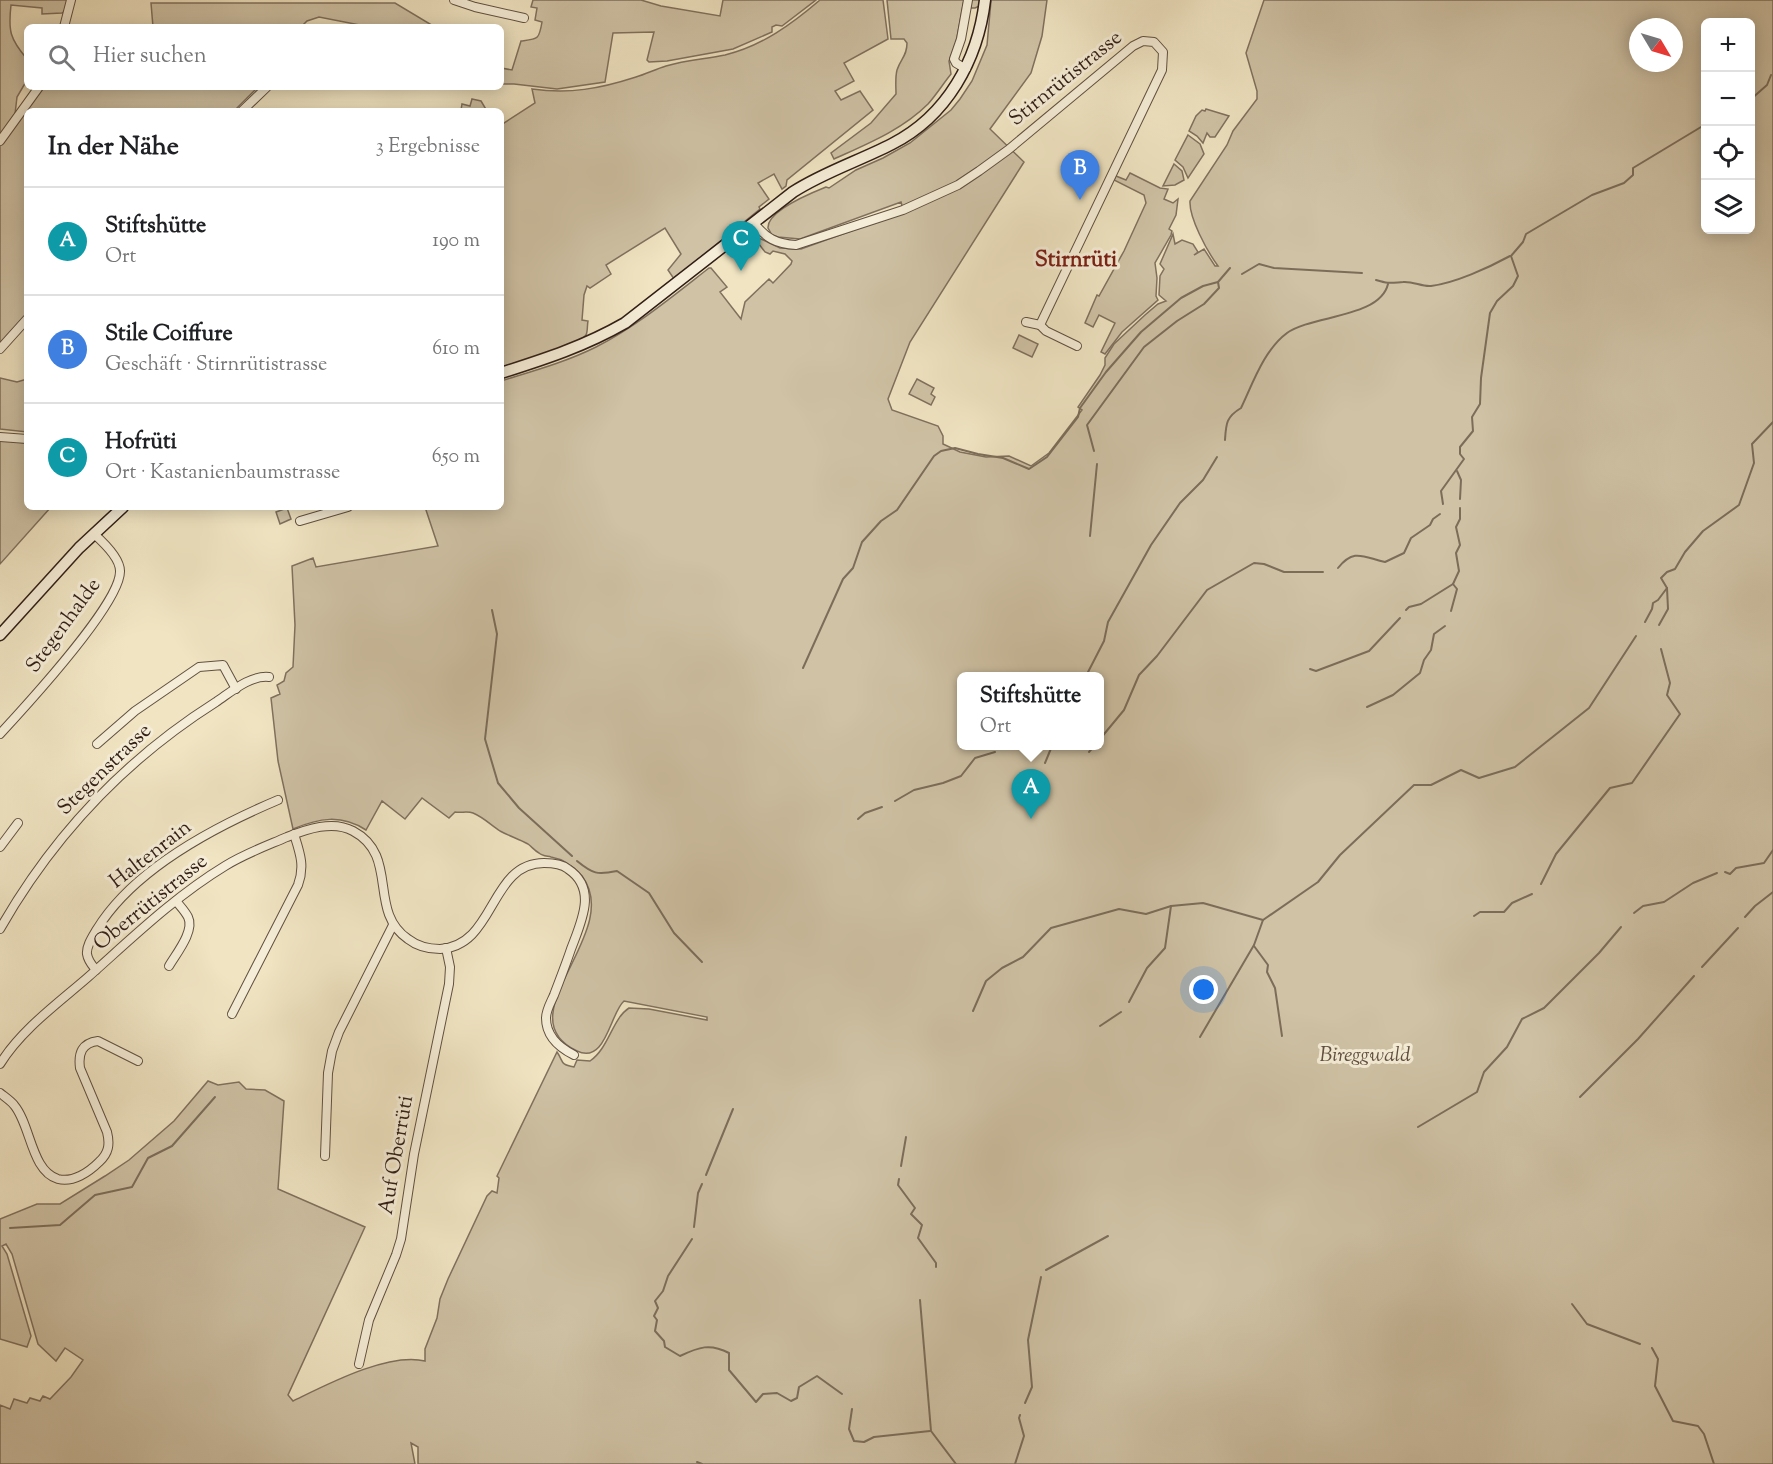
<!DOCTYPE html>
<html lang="de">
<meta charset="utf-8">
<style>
:root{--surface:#fff;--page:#f6f6f6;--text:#202124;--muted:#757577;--line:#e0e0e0;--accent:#1a73e8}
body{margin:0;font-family:"Sorts Mill Goudy",serif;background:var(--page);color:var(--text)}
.controls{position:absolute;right:18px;top:18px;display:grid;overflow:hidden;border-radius:9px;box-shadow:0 3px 15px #0003}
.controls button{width:54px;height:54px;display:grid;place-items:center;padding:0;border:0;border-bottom:2px solid var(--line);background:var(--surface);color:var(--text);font:30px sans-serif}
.compass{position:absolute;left:1629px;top:18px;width:54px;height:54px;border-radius:50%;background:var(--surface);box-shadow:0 3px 15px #0003;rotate:128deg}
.you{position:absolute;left:1204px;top:990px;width:21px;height:21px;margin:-15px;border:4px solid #fff;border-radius:50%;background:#1a73e8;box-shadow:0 0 0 9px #1a73e833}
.badge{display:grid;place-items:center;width:39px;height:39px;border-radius:50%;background:var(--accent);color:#fff;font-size:20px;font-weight:700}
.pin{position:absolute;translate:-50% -50px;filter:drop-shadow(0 2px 3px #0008)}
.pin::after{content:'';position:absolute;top:32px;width:21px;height:18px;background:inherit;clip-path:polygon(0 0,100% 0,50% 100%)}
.popup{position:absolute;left:957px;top:672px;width:147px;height:78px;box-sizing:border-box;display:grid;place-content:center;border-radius:9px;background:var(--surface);filter:drop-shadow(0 2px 4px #0005);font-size:20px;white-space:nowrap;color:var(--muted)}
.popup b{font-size:22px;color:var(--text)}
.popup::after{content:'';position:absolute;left:50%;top:100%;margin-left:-12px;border:12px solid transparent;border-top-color:var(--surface)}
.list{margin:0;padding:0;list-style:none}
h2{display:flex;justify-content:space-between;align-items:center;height:78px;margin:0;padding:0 24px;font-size:26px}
h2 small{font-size:20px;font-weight:400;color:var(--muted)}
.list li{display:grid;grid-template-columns:39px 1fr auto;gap:18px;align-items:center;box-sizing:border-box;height:108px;padding:0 24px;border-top:2px solid var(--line)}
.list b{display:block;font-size:22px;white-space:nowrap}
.list p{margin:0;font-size:20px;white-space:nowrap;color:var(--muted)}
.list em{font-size:20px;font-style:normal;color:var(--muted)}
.icon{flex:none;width:33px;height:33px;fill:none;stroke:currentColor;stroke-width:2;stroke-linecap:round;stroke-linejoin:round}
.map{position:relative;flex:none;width:1773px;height:1464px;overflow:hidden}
.search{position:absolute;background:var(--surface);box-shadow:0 3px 15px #0003;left:24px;top:24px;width:480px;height:66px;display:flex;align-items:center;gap:15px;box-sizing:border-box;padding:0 21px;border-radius:9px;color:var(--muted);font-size:22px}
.panel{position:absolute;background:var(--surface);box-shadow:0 3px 15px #0003;left:24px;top:108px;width:480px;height:402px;border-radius:9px}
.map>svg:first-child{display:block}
.green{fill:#cfc2a5;stroke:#80705e;stroke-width:1.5;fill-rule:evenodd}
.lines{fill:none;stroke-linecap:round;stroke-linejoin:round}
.stream{stroke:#7c6d5a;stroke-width:2}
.street-casing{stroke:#605041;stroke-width:10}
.secondary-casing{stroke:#301e16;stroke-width:13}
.street{stroke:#f5edd7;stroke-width:8}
.secondary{stroke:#f5edd7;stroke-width:10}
.labels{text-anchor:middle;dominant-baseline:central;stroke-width:6;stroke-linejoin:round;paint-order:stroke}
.street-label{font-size:21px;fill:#301e16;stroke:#f5edd7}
.park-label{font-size:21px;font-style:italic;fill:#604f41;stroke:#f5edd7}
.neighbourhood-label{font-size:22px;font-weight:bold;fill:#7a1f14;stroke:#f5edd7}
</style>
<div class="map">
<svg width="1773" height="1464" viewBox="0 0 1773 1464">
<rect width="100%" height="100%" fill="#f0e4c2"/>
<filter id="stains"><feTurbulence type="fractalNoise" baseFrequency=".00333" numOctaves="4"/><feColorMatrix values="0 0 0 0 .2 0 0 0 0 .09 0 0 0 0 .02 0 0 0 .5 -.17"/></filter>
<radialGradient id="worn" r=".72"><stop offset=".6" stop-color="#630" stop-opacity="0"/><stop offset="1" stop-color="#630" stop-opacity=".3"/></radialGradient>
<g class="green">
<path d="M0,0H69L64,12L62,13L42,14V8L11,5C8,31 10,39 27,59V80L17,97L15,114L0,139Z"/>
<path d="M533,0H641L661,6L720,16L723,0H816L782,26L776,25L772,27V32L733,49L667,61L649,62L647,60L654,32L613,33L605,82L557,89L514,84H501V68L512,70L521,41C538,39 539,40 542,22L535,20L537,8L531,7Z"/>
<path d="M820,0H883L888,39L844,63L854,81L835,91L841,100L860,91L873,110L787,180L786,186L782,189L774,174L758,183L769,199L759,207L760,209L674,279L668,270L681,254L665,228L606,265L611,274L590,288L587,286L584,295L582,320L588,321C587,325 588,331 586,335C579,346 516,363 501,367V125L535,103L532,89C570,94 599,89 636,77C646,74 656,69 666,66C686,60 706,59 725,55C762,46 792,24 820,0Z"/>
<path d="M887,0H964L956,43L949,61L951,74C943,84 936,95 928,104C902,130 867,144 834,159L831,153L871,123L896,94C896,86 895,78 897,70C901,58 907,56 907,43L904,39H891Z"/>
<path d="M971,0H1047L1042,36L1031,73L990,129L1024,162L910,342L888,399L892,410L938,426L943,436V444L960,452L986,457L1009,456L1031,466L1049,453L1082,410L1078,407L1100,375L1105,365V358L1114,344L1145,315L1158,304L1166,301L1159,295L1160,276L1164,269L1160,264L1173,234L1175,244L1182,240L1193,244L1198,252L1194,255L1204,249L1215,266H1218C1207,251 1189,218 1190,201L1227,145L1233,131L1257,99V91L1246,53L1264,0H1773V1464H418V1447L411,1443L415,1464H0V1405L10,1409L14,1399L27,1403L30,1398L40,1401L43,1396L50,1399L71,1377L83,1360L65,1348L56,1361L38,1344L12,1254L6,1244L2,1246L7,1254L31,1336L27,1347L0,1339V1219L37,1204H60L105,1176L129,1160L174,1121L208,1081L218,1085L239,1082L246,1089L265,1090L284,1101L278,1189L365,1227L288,1395L293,1401C326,1385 388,1352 425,1361V1349L437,1318L440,1299L448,1279L487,1196L492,1191L497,1193L499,1178L497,1176L557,1052C564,1062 559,1064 574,1067L577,1060L590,1061C609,1048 612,1019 629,1008L649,1009L707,1020V1017L624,1001C610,1013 606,1065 577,1051C503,1016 625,933 582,876C574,867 563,859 551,857C547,856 542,856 539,853C535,851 532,847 528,844C519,839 509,836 500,831C491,825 483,817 473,813C468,811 461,813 455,812L449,818L422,798L405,819L382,801L366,830C341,814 319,818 293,829L278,761L271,698L280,694L277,685L284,681L286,673L293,667L295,625L292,566L313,558L316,567L438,546L425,507H501V381C533,371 566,362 596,347C637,326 673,296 709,268H711L727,287L720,292L741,319L745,302L769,279L773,283L791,264L792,261L785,254L773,251L770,254L765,252L756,240L757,237L780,248L801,249L904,212L901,202L800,239L778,237L772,235L768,228C767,211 811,193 826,187L829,188L856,170L883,158L910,143L951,110L960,99L972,81L987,45L991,1L975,8H971ZM1706,22H1750V230H1706ZM1638,27H1674V63H1638ZM962,676H1100V746H962Z"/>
<path d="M151,3H395L435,27H370L319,17L307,21L301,27H153Z"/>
<path d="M41,87H258L234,111H27V316L0,346V143Z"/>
<path d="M472,99L481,101L487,111H451L450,109L461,110L462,104L470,106Z"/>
<path d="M1206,109L1229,116L1215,137H1210L1207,133L1203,143L1197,136L1189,131L1196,116L1202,110L1205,111Z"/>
<path d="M1188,135L1200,144L1204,154L1188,178L1183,167L1175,160Z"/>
<path d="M1174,164L1182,171L1184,180L1175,185L1163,186Z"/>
<path d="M1130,173L1160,188L1168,189L1164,199L1173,203L1178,199L1176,215L1169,229L1172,231L1171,235L1155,263L1157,278L1156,296L1158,300L1122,332L1105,354L1101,352L1115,323L1099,315L1093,327L1085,323L1097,295L1099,296L1124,251L1146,203L1144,195L1114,180L1116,176L1126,180Z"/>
<path d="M1019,335L1038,344L1032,357L1013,348Z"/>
<path d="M0,378L17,382L27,379V432L0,429Z"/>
<path d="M917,379L934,388L931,394L935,397L931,405L909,394Z"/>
<path d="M0,440L27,443V507H51L0,564Z"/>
<path d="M287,508L291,519L280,524L276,512Z"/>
</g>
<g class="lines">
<g class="stream">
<path d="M1750,100L1767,85L1771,75"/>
<path d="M1242,274L1259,264L1274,268L1362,273"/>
<path d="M1376,280C1389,284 1390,283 1403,282C1413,281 1422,287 1431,286C1455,283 1488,268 1510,256"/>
<path d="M1225,440C1226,424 1226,417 1241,408C1253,383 1264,350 1287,333C1312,315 1380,318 1388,284"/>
<path d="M1094,451L1087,425L1144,347L1177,321L1204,304L1219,288L1218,282"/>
<path d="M1457,471L1461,480L1460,499"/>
<path d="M1443,504L1441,491L1464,459L1460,454V447L1473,431L1472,417L1480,404L1481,378L1490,313L1497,301L1513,286L1518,276L1511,256L1523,242L1526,234L1592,195L1624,183L1633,175V168L1706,124"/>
<path d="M1090,536L1097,464"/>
<path d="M1338,568C1354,548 1363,557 1385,562L1404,553L1411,538L1430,525L1433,519L1440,514"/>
<path d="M492,610L497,634L485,739L498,783L519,808L572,856"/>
<path d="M1406,610L1409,607L1421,604L1453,584"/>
<path d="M1451,611L1457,589L1453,584L1459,571L1456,553L1460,545L1456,527L1460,519V508"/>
<path d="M1645,622L1652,609L1653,603L1658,600L1667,588L1661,578L1667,572L1675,569L1685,552L1703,531L1739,505L1754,463L1752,444L1773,422"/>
<path d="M1659,625L1668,609L1667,588"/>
<path d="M803,668L843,579L853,568L862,542L881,521L897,510L934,456L941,451L955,448L978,454L1003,458L1029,469L1047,457L1078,417L1080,408L1106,372L1141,332L1181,298L1203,286L1218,282L1230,268"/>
<path d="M1310,669L1316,671L1369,651L1400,618"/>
<path d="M1086,676L1104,641L1108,622L1151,545L1180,503L1203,480L1217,457"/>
<path d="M1367,707L1393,695L1420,673L1424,660L1431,650L1434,634L1445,626"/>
<path d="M1100,739L1124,710L1139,675L1157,656L1207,590L1254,563L1264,564L1284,572H1323"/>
<path d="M1089,752L1094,746"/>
<path d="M1045,763L1052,746"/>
<path d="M895,801L914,790L943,783L961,776L975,758L995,752"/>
<path d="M858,819L865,813L882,807"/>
<path d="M577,861C593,874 597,875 617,871L649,893L674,933L702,962"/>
<path d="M1725,872L1730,874L1736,868L1764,863L1773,850"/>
<path d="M1541,884L1556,854L1610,788L1632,783L1680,714L1667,695L1670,683L1661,649"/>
<path d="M1634,913L1643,906L1664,902L1693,883L1717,873"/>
<path d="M1474,916L1480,912H1504L1512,903L1532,894"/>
<path d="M1745,917L1755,906L1773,892"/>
<path d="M1254,946L1268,965L1267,972L1275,988L1282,1036"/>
<path d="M1702,967L1738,928"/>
<path d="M1129,1002L1147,968L1165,948L1171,906"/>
<path d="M973,1011L986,981L1002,968L1023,957L1051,928L1119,909L1146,914L1171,906L1203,903L1263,920L1318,882L1340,855L1414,785H1431L1461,770L1479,778L1515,767L1589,708L1636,636"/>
<path d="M1100,1026L1121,1012"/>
<path d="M1200,1037L1254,945L1263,920"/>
<path d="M1580,1097L1638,1039L1694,976"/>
<path d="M1418,1127L1477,1092L1484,1072L1507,1047L1522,1019L1544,1008L1599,953L1621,927"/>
<path d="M901,1166L906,1137"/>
<path d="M706,1175L733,1109"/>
<path d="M899,1179L898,1185L915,1208L911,1214L922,1225L918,1238L936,1263V1267"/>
<path d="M694,1227L698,1193L702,1184"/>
<path d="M10,1228L60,1225L95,1195L132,1187L148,1158L172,1146L215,1097"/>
<path d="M692,1239L668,1276L663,1291L655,1301L658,1308L654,1316L657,1320L655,1331L664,1341L665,1347L680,1356C699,1347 710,1343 729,1353V1370L756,1402L763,1394L777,1393L791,1401L797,1398L799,1387L817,1376L842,1394"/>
<path d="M1046,1270L1108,1236"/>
<path d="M920,1300L931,1431L956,1464"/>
<path d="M1572,1304L1587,1324L1640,1344"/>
<path d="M1652,1348L1658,1359L1655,1386L1673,1421L1698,1426L1704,1434L1714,1464"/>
<path d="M1025,1403L1032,1387L1028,1340L1041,1277"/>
<path d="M852,1409L849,1429L854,1441L864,1442L874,1437L930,1431"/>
<path d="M697,1462L702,1464"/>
<path d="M1015,1464L1024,1436L1019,1418L1020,1415"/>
</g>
<defs>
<g id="street">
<path d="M454,0L475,7L524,18"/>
<path d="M64,27L71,0"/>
<path d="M966,69L956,63L954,59L961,39L968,0"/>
<path d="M242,111L267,87"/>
<path d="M0,141L39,87"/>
<path d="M754,223C766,238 776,244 796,245L903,210L958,185L979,171L1008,150L1133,46L1143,41L1154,42L1163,52L1162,70L1040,325L1026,322"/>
<path d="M1040,325L1046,331L1077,346"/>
<path d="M0,349L27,319"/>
<path d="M0,437L27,439"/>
<path d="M300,521L348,507"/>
<path d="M0,734C24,708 121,603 120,571C120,558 103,542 94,534"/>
<path d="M97,744L135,711L199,667L223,665L236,689"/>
<path d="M0,847L18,823"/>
<path d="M0,929C53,836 126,759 216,702C231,692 250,675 269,677"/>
<path d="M169,966C176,954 195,931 188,917C185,911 180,906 176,901"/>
<path d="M96,970C92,965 88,961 87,954C86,946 93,936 97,929C134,869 214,827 278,800"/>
<path d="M232,1014L298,885C305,866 300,853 294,834"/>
<path d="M0,1064C21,1030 57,1004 87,978C131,939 174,897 225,866C244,854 266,846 287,837C307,829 333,820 353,831C400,856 367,911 408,939C417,946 430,949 440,949C496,946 489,863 544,863C552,863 562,864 568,869C598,889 581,922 571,949C566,964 560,979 554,995C551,1002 546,1010 546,1018C546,1036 558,1047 574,1055"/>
<path d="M0,1093C5,1097 11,1101 14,1105C31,1125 31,1171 58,1179C73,1183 89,1172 99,1162C109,1153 110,1144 107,1132L80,1068C78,1053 82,1043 98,1041L138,1061"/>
<path d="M325,1156L328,1073L332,1051L339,1032L393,925"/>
<path d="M359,1364L369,1320L396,1255L401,1239L414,1154L449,984L450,967L446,948"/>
</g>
<g id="secondary">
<path d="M501,373C545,359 585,346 625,323L793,192C824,172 859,161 892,144C947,116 978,60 985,0"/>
<path d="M0,635L79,548L123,507"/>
</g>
</defs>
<use href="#street" class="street-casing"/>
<use href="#secondary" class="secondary-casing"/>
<use href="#street" class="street"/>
<use href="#secondary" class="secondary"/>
</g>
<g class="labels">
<g class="street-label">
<text transform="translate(1066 79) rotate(-39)">Stirnrütistrasse</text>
<text transform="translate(64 626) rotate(-54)">Stegenhalde</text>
<text transform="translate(105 770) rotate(-44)">Stegenstrasse</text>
<text transform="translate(151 855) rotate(-38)">Haltenrain</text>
<text transform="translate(151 903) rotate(-39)">Oberrütistrasse</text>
<text transform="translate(397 1155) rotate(-80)">Auf Oberrüti</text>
</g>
<g class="park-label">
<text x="1365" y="1056">Bireggwald</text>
</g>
<g class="neighbourhood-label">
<text x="1076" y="261">Stirnrüti</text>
</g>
</g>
<rect width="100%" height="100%" filter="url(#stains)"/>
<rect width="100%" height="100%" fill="url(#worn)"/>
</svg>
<div class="controls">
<button>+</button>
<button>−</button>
<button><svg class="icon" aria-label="locate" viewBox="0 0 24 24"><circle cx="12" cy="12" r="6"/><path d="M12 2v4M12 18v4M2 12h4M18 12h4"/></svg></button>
<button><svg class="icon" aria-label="layers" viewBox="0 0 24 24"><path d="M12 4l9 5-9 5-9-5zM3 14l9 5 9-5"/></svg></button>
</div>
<svg class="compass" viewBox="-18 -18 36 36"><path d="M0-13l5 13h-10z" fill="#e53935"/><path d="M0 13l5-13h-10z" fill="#757577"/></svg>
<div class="you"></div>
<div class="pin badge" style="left:1031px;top:819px;background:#0f9aa8">A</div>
<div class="popup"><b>Stiftshütte</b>Ort</div>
<div class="pin badge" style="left:1080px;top:200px;background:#3f7fe0">B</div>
<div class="pin badge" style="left:741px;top:271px;background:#0f9aa8">C</div>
<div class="search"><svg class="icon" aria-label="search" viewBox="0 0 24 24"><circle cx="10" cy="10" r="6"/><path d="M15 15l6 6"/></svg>Hier suchen</div>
<section class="panel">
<h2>In der Nähe<small>3 Ergebnisse</small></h2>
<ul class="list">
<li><span class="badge" style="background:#0f9aa8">A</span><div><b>Stiftshütte</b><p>Ort</p></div><em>190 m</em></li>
<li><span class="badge" style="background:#3f7fe0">B</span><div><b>Stile Coiffure</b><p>Geschäft · Stirnrütistrasse</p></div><em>610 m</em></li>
<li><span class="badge" style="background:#0f9aa8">C</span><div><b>Hofrüti</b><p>Ort · Kastanienbaumstrasse</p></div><em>650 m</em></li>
</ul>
</section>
</div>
